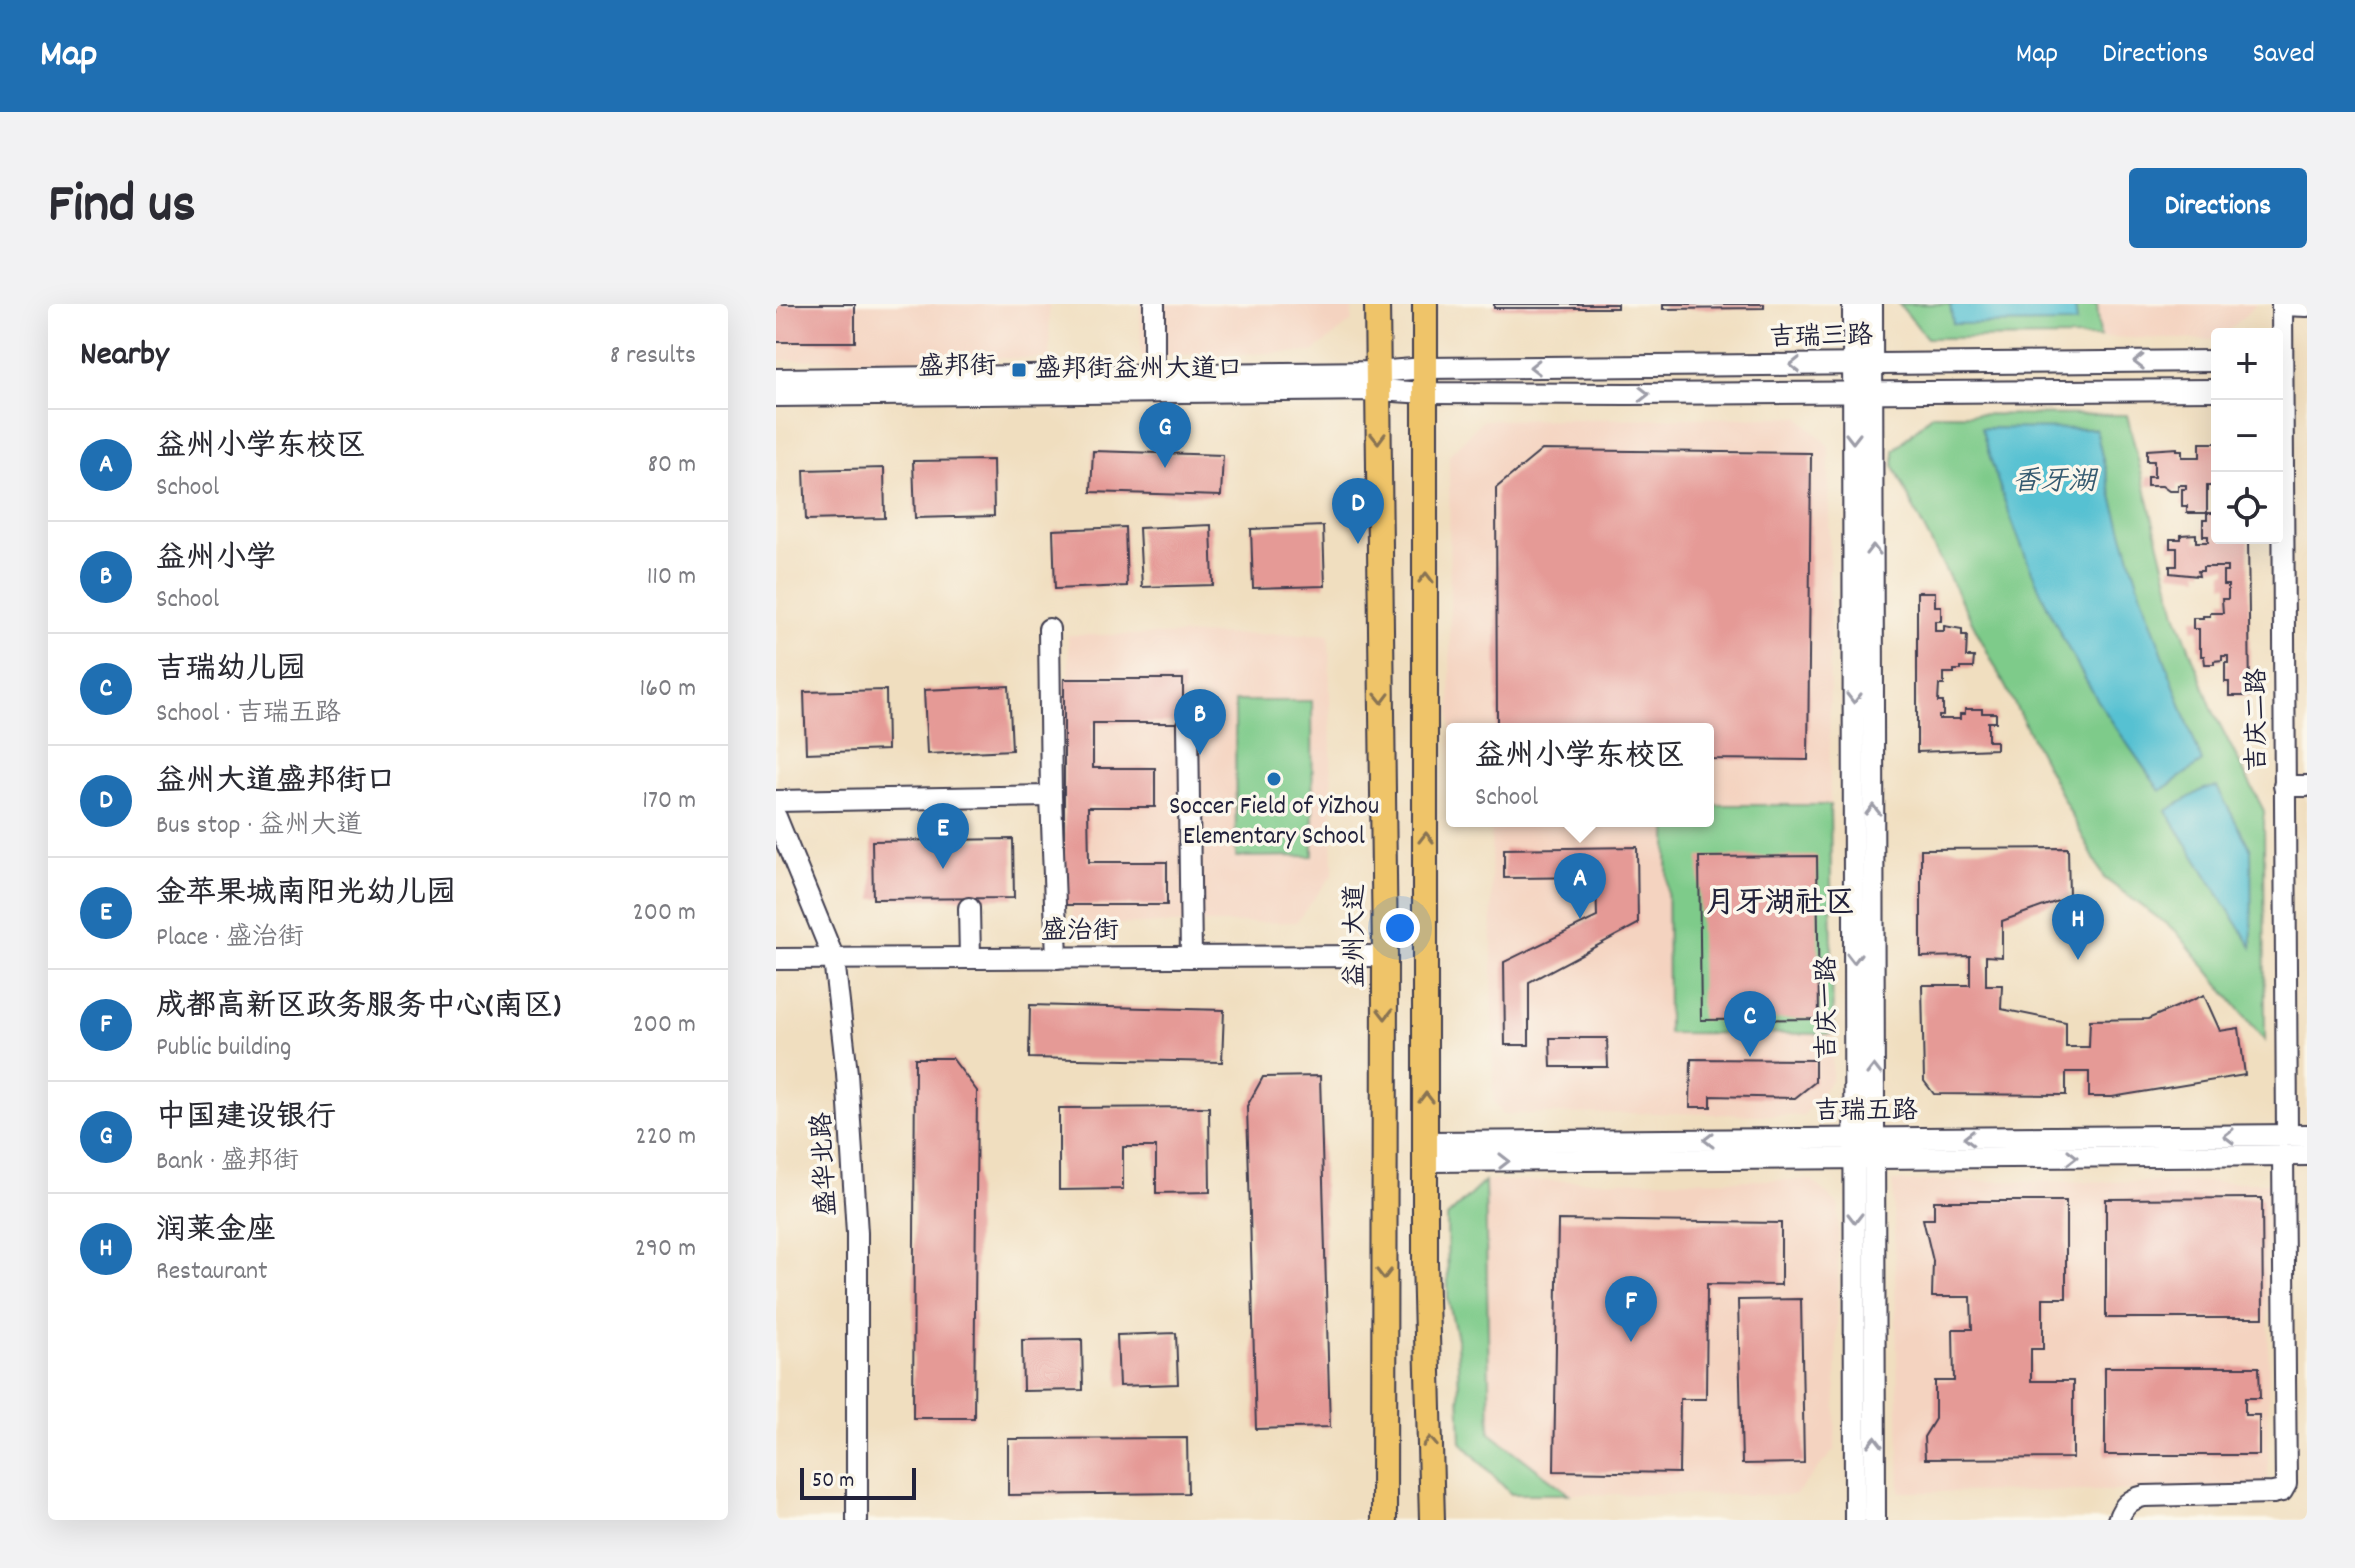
<!DOCTYPE html>
<meta charset="utf-8">
<style>
:root{--surface:#fff;--page:#f2f2f3;--text:#2b2b33;--muted:#7c7c81;--line:#e1e1e2;--accent:#1f6fb2}
body{margin:0;font-family:Dekko,"LXGW WenKai TC",sans-serif;background:var(--page);color:var(--text)}
.controls{position:absolute;right:24px;top:24px;display:grid;overflow:hidden;border-radius:8px;box-shadow:0 8px 32px #0002}
.controls button{width:72px;height:72px;display:grid;place-items:center;padding:0;border:0;border-bottom:2px solid var(--line);background:var(--surface);color:var(--text);font:40px sans-serif}
.scale{position:absolute;left:24px;bottom:20px;width:116px;box-sizing:border-box;padding-left:8px;border:4px solid #22223b;border-top:0;font-size:22px;line-height:28px;white-space:nowrap;color:#22223b;-webkit-text-stroke:6px #fbf7ec;paint-order:stroke}
.you{position:absolute;left:624px;top:624px;width:28px;height:28px;margin:-20px;border:6px solid #fff;border-radius:50%;background:#1a73e8;box-shadow:0 0 0 12px #1a73e833}
.badge{display:grid;place-items:center;width:52px;height:52px;border-radius:50%;background:var(--accent);color:#fff;font-size:26px;font-weight:700}
.pin{position:absolute;translate:-50% -66px;filter:drop-shadow(0 2px 4px #0008)}
.pin::after{content:'';position:absolute;top:42px;width:28px;height:24px;background:inherit;clip-path:polygon(0 0,100% 0,50% 100%)}
.popup{position:absolute;left:670px;top:419px;width:268px;height:104px;box-sizing:border-box;display:grid;place-content:center;border-radius:8px;background:var(--surface);filter:drop-shadow(0 2px 6px #0005);font-size:26px;white-space:nowrap;color:var(--muted)}
.popup b{font-size:30px;color:var(--text)}
.popup::after{content:'';position:absolute;left:50%;top:100%;margin-left:-16px;border:16px solid transparent;border-top-color:var(--surface)}
.list{margin:0;padding:0;list-style:none}
h2{display:flex;justify-content:space-between;align-items:center;height:104px;margin:0;padding:0 32px;font-size:34px}
h2 small{font-size:26px;font-weight:400;color:var(--muted)}
.list li{display:grid;grid-template-columns:52px 1fr auto;gap:24px;align-items:center;box-sizing:border-box;height:112px;padding:0 32px;border-top:2px solid var(--line)}
.list b{display:block;font-size:30px;white-space:nowrap}
.list p{margin:0;font-size:26px;white-space:nowrap;color:var(--muted)}
.list em{font-size:26px;font-style:normal;color:var(--muted)}
.icon{flex:none;width:44px;height:44px;fill:none;stroke:currentColor;stroke-width:2;stroke-linecap:round;stroke-linejoin:round}
.map{position:relative;flex:none;width:1531px;height:1216px;overflow:hidden;border-radius:8px}
header{display:flex;align-items:center;gap:48px;box-sizing:border-box;height:112px;padding:0 40px;background:var(--accent);color:#fff}
header strong{font-size:38px}
nav{display:flex;gap:44px;margin-inline-start:auto;font-size:28px}
.intro{display:flex;align-items:center;justify-content:space-between;box-sizing:border-box;height:192px;padding:0 48px}
h1{margin:0;font-size:56px}
.button{padding:20px 36px;border-radius:8px;background:var(--accent);color:#fff;font-size:28px;font-weight:700}
main{display:flex;gap:48px;padding:0 48px}
aside{flex:1;background:var(--surface);border-radius:8px;box-shadow:0 8px 32px #0002}
.map>svg:first-child{display:block}
.built{fill:#f4d3c0}
.green{fill:#7ecb8a;stroke:#507662;stroke-width:2}
.water{fill:#57c1d2;stroke:#3c7286;stroke-width:2}
.building{fill:#e59a96}
.lines{fill:none;stroke-linecap:round;stroke-linejoin:round}
.minor-casing{stroke:#413e4f;stroke-width:24}
.major-casing{stroke:#413e4f;stroke-width:28}
.minor{stroke:#fff;stroke-width:20}
.major{stroke:#efc469;stroke-width:24}
.oneway{stroke:#9c9ca7}
.oneway2{stroke:#887352}
.poi-dot{fill:#1f6fb2;stroke:#fbf7ec;stroke-width:3}
.labels{text-anchor:middle;dominant-baseline:central;stroke-width:7;stroke-linejoin:round;paint-order:stroke}
.street-label{font-size:26px;fill:#22223b;stroke:#fbf7ec}
.poi-label{font-size:26px;fill:#22223b;stroke:#fbf7ec;text-anchor:start}
.water-label{font-size:28px;font-style:italic;fill:#355a70;stroke:#fbf7ec}
.quarter-label{font-size:30px;font-weight:bold;fill:#22223b;stroke:#fbf7ec}
</style>
<header>
<strong>Map</strong>
<nav><a>Map</a><a>Directions</a><a>Saved</a></nav>
</header>
<div class="intro"><h1>Find us</h1><a class="button">Directions</a></div>
<main>
<aside>
<h2>Nearby<small>8 results</small></h2>
<ul class="list">
<li><span class="badge">A</span><div><b>益州小学东校区</b><p>School</p></div><em>80 m</em></li>
<li><span class="badge">B</span><div><b>益州小学</b><p>School</p></div><em>110 m</em></li>
<li><span class="badge">C</span><div><b>吉瑞幼儿园</b><p>School · 吉瑞五路</p></div><em>160 m</em></li>
<li><span class="badge">D</span><div><b>益州大道盛邦街口</b><p>Bus stop · 益州大道</p></div><em>170 m</em></li>
<li><span class="badge">E</span><div><b>金苹果城南阳光幼儿园</b><p>Place · 盛治街</p></div><em>200 m</em></li>
<li><span class="badge">F</span><div><b>成都高新区政务服务中心(南区)</b><p>Public building</p></div><em>200 m</em></li>
<li><span class="badge">G</span><div><b>中国建设银行</b><p>Bank · 盛邦街</p></div><em>220 m</em></li>
<li><span class="badge">H</span><div><b>润莱金座</b><p>Restaurant</p></div><em>290 m</em></li>
</ul>
</aside>
<div class="map">
<svg width="1531" height="1216" viewBox="0 0 1531 1216">
<rect width="100%" height="100%" fill="#fbf7ec"/>
<filter id="ink" filterUnits="userSpaceOnUse"><feTurbulence type="fractalNoise" baseFrequency=".0125" numOctaves="2"/><feDisplacementMap in="SourceGraphic" scale="16" xChannelSelector="R" yChannelSelector="G"/><feConvolveMatrix kernelMatrix="1 2 1 2 8 2 1 2 1" color-interpolation-filters="sRGB"/></filter>
<filter id="wash" filterUnits="userSpaceOnUse"><feTurbulence type="fractalNoise" baseFrequency=".006" numOctaves="4" result="noise"/><feDisplacementMap in="SourceGraphic" scale="32" xChannelSelector="R" yChannelSelector="G"/><feGaussianBlur stdDeviation="1.8" result="paint"/><feColorMatrix in="noise" values="0 0 0 0 0 0 0 0 0 0 0 0 0 0 0 0 0 1.4 0 .05"/><feComposite in="paint" operator="in"/></filter>
<g filter="url(#wash)">
<rect width="100%" height="100%" fill="#f0debf"/>
<g class="built">
<path d="M0,0H273L274,54L0,56Z"/>
<path d="M364,0H576V17L537,48L365,52Z"/>
<path d="M1321,0H1481L1449,30H1441V36L1324,33Z"/>
<path d="M1023,113L1053,142L1054,501L932,502V425H676L675,503L673,151L707,116Z"/>
<path d="M553,330L557,570L520,618L296,621L292,331Z"/>
<path d="M715,517H891L892,728L1057,730L1056,775L1027,812L893,809L726,810L717,796Z"/>
<path d="M1036,876L1063,902L1059,1145L1019,1191L793,1190L714,1129L709,877Z"/>
<path d="M1117,877L1493,878L1492,1186L1124,1188Z"/>
</g>
<g class="green">
<path d="M1123,0H1321L1324,33L1151,34Z"/>
<path d="M1156,110L1351,111L1400,309L1437,407L1488,507L1489,737L1400,627L1328,574L1141,211L1118,162V146Z"/>
<path d="M536,397L537,552L460,553L459,397Z"/>
<path d="M932,501H1054L1057,730L892,729L891,517H932Z"/>
<path d="M709,877L714,1129L793,1190H735L685,1138L681,1035L672,995L671,913Z"/>
</g>
<g class="water">
<path d="M1174,0H1299L1301,19L1177,20Z"/>
<path d="M1205,124L1320,125C1344,240 1386,348 1426,458L1384,487C1363,456 1341,426 1321,395C1269,311 1233,219 1205,124Z"/>
<path d="M1441,483L1475,546L1476,643L1390,507L1428,485Z"/>
</g>
<g id="blocks">
<g class="building">
<rect x="0" y="0" width="79" height="38"/>
<rect x="718" y="0" width="123" height="4"/>
<path d="M887,0H988V4L887,5Z"/>
<path d="M1424,139H1441V182H1431V209H1441V234H1472L1474,392H1453V378H1449V359H1452V352H1446V356L1438,357V360H1429L1428,352H1425V344H1423V325H1417V314H1427V312H1434V309H1447L1446,295H1452V281H1447V268H1451V263H1427V267H1422L1423,272L1394,269V262H1401V244H1394V235H1405V231L1420,230V238H1432V232H1427V216H1431V209H1411V202H1406V185H1410V181H1402V187H1393L1386,182H1371V173H1378V157H1371V146L1401,144V146H1406V153H1424Z"/>
<path d="M766,146L1035,149L1032,456L932,455V425H721L720,184Z"/>
<path d="M317,147L447,151L445,192L315,188Z"/>
<path d="M217,156L218,212L139,214L137,157Z"/>
<path d="M108,164L109,214L30,216L28,166Z"/>
<path d="M435,221L437,281L366,283L363,224Z"/>
<path d="M547,222L549,282L477,284L475,225Z"/>
<path d="M349,223L351,282L279,285L277,226Z"/>
<path d="M1141,288H1159V302H1165V317H1159V327H1168V322L1186,325V331H1191L1190,353H1198L1197,364H1185V366H1178V369H1168V381H1163L1162,398H1167V412H1163V415H1184V410H1189V405H1206V409H1220V418H1212V437H1220V445L1141,448Z"/>
<path d="M288,375H407V419H317V464H379V503H312L313,558H391V601H288Z"/>
<path d="M233,382L236,446L151,450L148,386Z"/>
<path d="M110,386L111,446L30,449L28,388Z"/>
<path d="M237,535L238,594L97,595L96,537Z"/>
<path d="M861,543L862,620L753,678V741H729L728,658L821,613L820,573L728,574V545Z"/>
<path d="M1292,544L1293,593L1226,617V653L1210,652V681H1226L1225,705L1290,718V743H1313L1314,716L1372,715L1428,691L1444,727L1463,724L1469,771L1336,793H1313V768H1290V791L1158,790L1148,777L1146,681H1194V652L1145,653V545Z"/>
<path d="M1041,552L1043,715L925,716L923,553Z"/>
<path d="M254,701L448,706L446,758L253,754Z"/>
<path d="M774,734H831L832,763H775Z"/>
<path d="M139,754H176L201,787L198,1114H137Z"/>
<path d="M915,755L1039,756V778L1019,794L935,792V803H914Z"/>
<path d="M544,772L554,1123L480,1125L471,802L487,773Z"/>
<path d="M433,803L434,888L380,889V843H347V885L283,886V804Z"/>
<path d="M1482,894H1486L1487,1014H1330V895Z"/>
<path d="M1158,897H1290V994H1267V1045H1255V1077H1297V1154L1149,1155L1148,1133L1159,1115V1077H1178L1177,1025H1196L1195,993H1156L1157,957L1147,915H1158Z"/>
<path d="M782,916L1005,919V981L931,980L930,1095H904L903,1169L778,1167Z"/>
<path d="M1025,995L1028,1159L966,1160L962,996Z"/>
<path d="M400,1029L402,1080L343,1082L341,1031Z"/>
<path d="M306,1035L307,1086L247,1087L246,1036Z"/>
<path d="M1329,1063H1483L1484,1094H1469V1111H1483V1151H1329Z"/>
<path d="M411,1134L412,1189L232,1191V1135Z"/>
</g>
</g>
</g>
<g filter="url(#ink)">
<use href="#blocks" fill-opacity="0" stroke="#413e4f" stroke-width="2"/>
<g class="lines">
<defs>
<g id="minor">
<path d="M1077,0L1079,1216"/>
<path d="M1096,0L1099,1216"/>
<path d="M1506,0L1511,831"/>
<path d="M1506,1L1531,2"/>
<path d="M378,71V0"/>
<path d="M0,75L600,68L649,64L1441,57"/>
<path d="M0,92L602,86L650,89L852,90L1441,86"/>
<path d="M273,325L275,492L281,654"/>
<path d="M412,421L415,653"/>
<path d="M1508,482H1531"/>
<path d="M0,497L275,492"/>
<path d="M0,513L58,655L71,769L81,929V1216"/>
<path d="M193,604L194,654"/>
<path d="M0,655L609,652"/>
<path d="M650,838L1531,831"/>
<path d="M650,857L1531,851"/>
<path d="M1342,1216C1347,1202 1354,1195 1368,1192L1497,1189L1506,1187L1510,1180L1507,851"/>
</g>
<g id="major">
<path d="M601,0L609,652L608,1216"/>
<path d="M649,0V957L656,1216"/>
</g>
</defs>
<use href="#minor" class="minor-casing"/>
<use href="#major" class="major-casing"/>
<use href="#minor" class="minor"/>
<use href="#major" class="major"/>
</g>
<defs><path id="oneway-chevron" d="M-2-3.5L2.5 0L-2 3.5" fill="none" stroke-width="1.6" stroke-linecap="round" stroke-linejoin="round" transform="scale(2)"/></defs>
<g class="oneway">
<use href="#oneway-chevron" transform="translate(1363 58) rotate(179)"/>
<use href="#oneway-chevron" transform="translate(1019 61) rotate(179)"/>
<use href="#oneway-chevron" transform="translate(759 63) rotate(179)"/>
<use href="#oneway-chevron" transform="translate(868 90) rotate(-1)"/>
<use href="#oneway-chevron" transform="translate(1077 134) rotate(90)"/>
<use href="#oneway-chevron" transform="translate(1097 246) rotate(-90)"/>
<use href="#oneway-chevron" transform="translate(1078 394) rotate(90)"/>
<use href="#oneway-chevron" transform="translate(1097 506) rotate(-90)"/>
<use href="#oneway-chevron" transform="translate(1078 654) rotate(90)"/>
<use href="#oneway-chevron" transform="translate(1098 766) rotate(-90)"/>
<use href="#oneway-chevron" transform="translate(1453 832) rotate(180)"/>
<use href="#oneway-chevron" transform="translate(1193 834) rotate(180)"/>
<use href="#oneway-chevron" transform="translate(933 836) rotate(180)"/>
<use href="#oneway-chevron" transform="translate(1296 853)"/>
<use href="#oneway-chevron" transform="translate(728 857)"/>
<use href="#oneway-chevron" transform="translate(1079 914) rotate(90)"/>
<use href="#oneway-chevron" transform="translate(1099 1138) rotate(-90)"/>
</g>
<g class="oneway2">
<use href="#oneway-chevron" transform="translate(602 134) rotate(89)"/>
<use href="#oneway-chevron" transform="translate(650 274) rotate(-90)"/>
<use href="#oneway-chevron" transform="translate(606 394) rotate(89)"/>
<use href="#oneway-chevron" transform="translate(650 534) rotate(-90)"/>
<use href="#oneway-chevron" transform="translate(609 710) rotate(90)"/>
<use href="#oneway-chevron" transform="translate(650 794) rotate(-90)"/>
<use href="#oneway-chevron" transform="translate(608 970) rotate(90)"/>
<use href="#oneway-chevron" transform="translate(654 1138) rotate(-92)"/>
</g>
</g>
<g class="poi-dot">
<rect x="235" y="58" width="16" height="16" rx="4"/>
<circle cx="498" cy="475" r="8"/>
</g>
<g class="labels">
<g class="street-label">
<text transform="translate(1045 34) rotate(-1)">吉瑞三路</text>
<text transform="translate(181 64) rotate(-1)">盛邦街</text>
<text transform="translate(1482 416) rotate(-90)">吉庆二路</text>
<text x="304" y="628">盛治街</text>
<text transform="translate(580 632) rotate(-90)">益州大道</text>
<text transform="translate(1052 704) rotate(-90)">吉庆一路</text>
<text x="1090" y="808">吉瑞五路</text>
<text transform="translate(50 860) rotate(-93)">盛华北路</text>
</g>
<g class="poi-label">
<text x="259" y="66">盛邦街益州大道口</text>
<text x="498" y="503" text-anchor="middle">Soccer Field of YiZhou<tspan x="498" dy="30">Elementary School</tspan></text>
</g>
<g class="water-label">
<text x="1278" y="180">香牙湖</text>
</g>
<g class="quarter-label">
<text x="1004" y="601">月牙湖社区</text>
</g>
</g>
</svg>
<div class="controls">
<button>+</button>
<button>−</button>
<button><svg class="icon" aria-label="locate" viewBox="0 0 24 24"><circle cx="12" cy="12" r="6"/><path d="M12 2v4M12 18v4M2 12h4M18 12h4"/></svg></button>
</div>
<div class="scale">50 m</div>
<div class="you"></div>
<div class="pin badge" style="left:804px;top:615px">A</div>
<div class="popup"><b>益州小学东校区</b>School</div>
<div class="pin badge" style="left:424px;top:451px">B</div>
<div class="pin badge" style="left:974px;top:753px">C</div>
<div class="pin badge" style="left:582px;top:240px">D</div>
<div class="pin badge" style="left:167px;top:565px">E</div>
<div class="pin badge" style="left:855px;top:1038px">F</div>
<div class="pin badge" style="left:389px;top:164px">G</div>
<div class="pin badge" style="left:1302px;top:656px">H</div>
</div>
</main>
